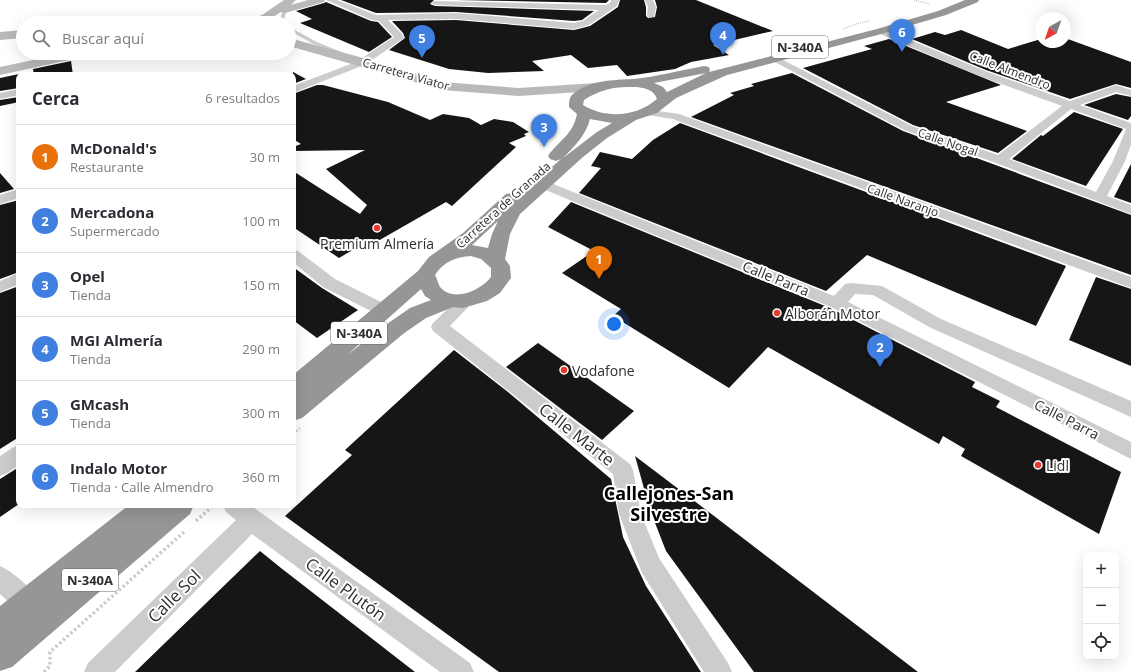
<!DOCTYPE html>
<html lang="es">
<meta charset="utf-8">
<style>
:root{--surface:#fff;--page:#f7f7f7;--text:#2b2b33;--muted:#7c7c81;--line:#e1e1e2;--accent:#e73a2f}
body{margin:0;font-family:"Open Sans",sans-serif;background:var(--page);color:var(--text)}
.controls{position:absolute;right:12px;bottom:12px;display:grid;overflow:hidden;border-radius:8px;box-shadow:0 4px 16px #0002}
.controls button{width:36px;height:36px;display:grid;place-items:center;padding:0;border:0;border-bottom:1px solid var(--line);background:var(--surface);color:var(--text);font:20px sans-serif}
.compass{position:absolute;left:1035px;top:12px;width:36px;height:36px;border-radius:50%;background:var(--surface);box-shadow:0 4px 16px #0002;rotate:220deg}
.you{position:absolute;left:614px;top:324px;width:14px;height:14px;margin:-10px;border:3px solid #fff;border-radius:50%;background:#1a73e8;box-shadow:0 0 0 6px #1a73e833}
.badge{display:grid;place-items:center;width:26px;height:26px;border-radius:50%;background:var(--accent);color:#fff;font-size:13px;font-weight:700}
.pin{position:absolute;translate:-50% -33px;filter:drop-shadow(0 1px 2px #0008)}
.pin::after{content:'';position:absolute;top:21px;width:14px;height:12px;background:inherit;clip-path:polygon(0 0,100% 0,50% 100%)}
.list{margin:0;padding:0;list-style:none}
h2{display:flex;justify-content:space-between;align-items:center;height:52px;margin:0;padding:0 16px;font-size:17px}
h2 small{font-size:13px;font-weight:400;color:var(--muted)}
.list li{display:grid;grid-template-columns:26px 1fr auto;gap:12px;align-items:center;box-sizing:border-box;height:64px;padding:0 16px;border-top:1px solid var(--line)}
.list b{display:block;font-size:15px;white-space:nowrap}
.list p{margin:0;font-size:13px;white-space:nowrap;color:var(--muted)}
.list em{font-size:13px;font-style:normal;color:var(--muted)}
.icon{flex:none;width:22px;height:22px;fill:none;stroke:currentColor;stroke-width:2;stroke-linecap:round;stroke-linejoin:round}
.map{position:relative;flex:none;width:1131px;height:672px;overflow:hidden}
.search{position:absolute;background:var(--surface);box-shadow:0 4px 16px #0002;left:16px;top:16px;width:280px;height:44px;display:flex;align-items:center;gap:10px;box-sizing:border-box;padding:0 14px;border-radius:22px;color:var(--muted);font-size:15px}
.panel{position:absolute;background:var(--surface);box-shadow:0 4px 16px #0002;left:16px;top:72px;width:280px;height:436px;border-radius:8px}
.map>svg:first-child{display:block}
.building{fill:#161616}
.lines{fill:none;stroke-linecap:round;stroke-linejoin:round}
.path-far2{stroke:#ccc;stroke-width:1.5;stroke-dasharray:1 1;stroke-linecap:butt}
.path-far1{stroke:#ccc;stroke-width:2.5;stroke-dasharray:2 2;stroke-linecap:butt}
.path{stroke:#ccc;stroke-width:3.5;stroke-dasharray:2.5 2.5;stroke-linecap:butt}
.lane{fill:#ccc;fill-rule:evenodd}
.street{fill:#ccc;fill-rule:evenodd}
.secondary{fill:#b9b9b9;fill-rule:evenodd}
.highway{fill:#969696;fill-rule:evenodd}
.poi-dot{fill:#e73a2f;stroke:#fff;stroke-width:1.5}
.labels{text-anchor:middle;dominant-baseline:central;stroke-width:4;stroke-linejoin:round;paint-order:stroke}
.far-street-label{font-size:12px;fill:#2f2f2f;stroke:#fff}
.shield{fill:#fff;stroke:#6d6d6d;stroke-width:1}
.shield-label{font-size:13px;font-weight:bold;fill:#2f2f2f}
.poi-label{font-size:14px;fill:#2f2f2f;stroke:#fff;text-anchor:start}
.street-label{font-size:14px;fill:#2f2f2f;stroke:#fff}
.near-street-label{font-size:17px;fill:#2f2f2f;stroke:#fff}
.near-neighbourhood-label{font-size:18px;font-weight:bold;fill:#000;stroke:#fff}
</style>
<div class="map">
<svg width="1131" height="672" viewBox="0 0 1131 672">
<rect width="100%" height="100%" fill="#fff"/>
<g class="building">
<path d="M341,0H434L430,4L435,6L594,11L582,20L574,21L456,12L376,13Z"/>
<path d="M456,0H609L606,3Z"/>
<path d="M620,0H644L646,7V16L648,18L655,17L657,7L655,0H696L773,31L713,45L729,55L691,62L675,69L627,76L617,65L588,68L571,55L532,61L544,71L488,73L449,69L389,50L405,38L403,33L392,21L456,20L574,30L590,26L618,7Z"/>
<path d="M326,2L371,21L378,22L392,37L369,52L300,23L312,19L296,11L324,3Z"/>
<path d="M961,30L1008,49L1041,39V42H1065V38L1131,62V88L1116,84L1070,99L986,70L912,39L935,32L945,35Z"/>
<path d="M889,39L1001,85L946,102L1027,131L998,153L913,125L803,68L872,49L864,46Z"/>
<path d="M71,61L73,75H34L33,69Z"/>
<path d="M293,72L306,79L293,84Z"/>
<path d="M792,73L903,131L1131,215V275L691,117L734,95L730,93L754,86L751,84Z"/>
<path d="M19,74V88L0,91V78Z"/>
<path d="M317,85H323L388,102L430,120L443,114L469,118L481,125L494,119L513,122L529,132L524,134L526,136L509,143L516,147L452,206L446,202L371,245L366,242L339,258L293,227V171L360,214L367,205L326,169L365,150L293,151V147L301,144L293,139V94Z"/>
<path d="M1116,94L1131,97V116L1128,120L1084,105Z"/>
<path d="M19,97V102L0,106V100Z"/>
<path d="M1074,112L1123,129L1086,186L1012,159L1041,135L1043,136Z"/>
<path d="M680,123L1066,266L1036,326L867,255L826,291L579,193L601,168L591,166L600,152L632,159L653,140Z"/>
<path d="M1131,164V203L1114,197Z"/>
<path d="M0,173L14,189L0,193Z"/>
<path d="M19,200V272L0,279V205Z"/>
<path d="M571,202L830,308L975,382L972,387L1000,401L996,407L1121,472L1099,534L961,456L965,449L943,436L939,444L768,347L729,388L613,316L621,309L562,273L594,251L548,227Z"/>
<path d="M293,267L322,288L358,310L317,338L293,320Z"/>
<path d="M1096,277L1131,289V366L1069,340Z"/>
<path d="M19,286V437L0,449V293Z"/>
<path d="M538,343L634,411L602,440L506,367Z"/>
<path d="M454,350L508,392L611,479L623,537L646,586L701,672H499L285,516L352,455L345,450Z"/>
<path d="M635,456L701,506L918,672H754L666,551L650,510Z"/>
<path d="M19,467V504L0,517V479Z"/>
<path d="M260,551L281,568L415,672H135Z"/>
</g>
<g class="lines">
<g class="path-far2">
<path d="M914,0L930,4"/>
<path d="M82,23L132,20L237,19"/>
<path d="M843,29L859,23L870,21"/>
</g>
<path class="path-far1" d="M293,434L300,428"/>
<g class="path">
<path d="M196,521L214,505"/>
<path d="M44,672L50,666V652L184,532"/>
</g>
<g class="lane">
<path d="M283,9L287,10L284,19L287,23H283L280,19Z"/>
<path d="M289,27L317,42L344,53L339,54L313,44L289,30Z"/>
</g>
<g class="street">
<path d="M326,0H337L376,15L456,13L574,23L583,21L599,10L435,5L431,3L435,1L606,5L610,3L611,0H619L617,6L589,25L574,29L456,19L388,20L402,34L404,38L372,60L369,65L366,66L361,63L365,56L394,37L379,21L372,20Z"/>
<path d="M645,0H653L656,7L654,17H648L647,15L648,7Z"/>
<path d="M881,28L985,71L1070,101L1116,85L1131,90V96L1116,92L1080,105L1131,123V145L1125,161L1107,196L1131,205V214L996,163L904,130L767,58L772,55L775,56L912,126L998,155L1062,106L977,75L878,33L877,31L878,29ZM1071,109L1126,129L1113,161L1096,192L1009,159Z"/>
<path d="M356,62L359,63L361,65L359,67L293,93V86Z"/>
<path d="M19,89V95L0,99V93Z"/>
<path d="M645,109L679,114L1131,277V288L673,119L641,114L639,112Z"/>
<path d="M543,180L834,296L845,284L851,283L882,286L941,319L1131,401V417L929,327L873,295L855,294L848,302L1131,442V459L831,307L538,187L536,184L538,181Z"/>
<path d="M19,189V198L0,204V195Z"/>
<path d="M293,249L298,251L335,279L391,307L393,311L391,315L385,317L379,315L323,287L293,262Z"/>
<path d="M19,273V284L0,292V281Z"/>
<path d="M466,296L472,297L474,301L450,326L630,464L633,470L641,514L659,558L728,663L732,672H704L642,573L619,514L613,474L433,331L431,327L433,323L460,297Z"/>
<path d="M19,445V465L7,473L0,476V456L12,448Z"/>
<path d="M223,505H250L470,663L474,672H440L252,534L115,672H84L88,663L236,520L226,512Z"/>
<path d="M0,566C15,573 33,589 39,604L35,612L27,616L19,612L0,594Z"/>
</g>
<g class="secondary">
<path d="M284,0H296L291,5L308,0H325L324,2L285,13L281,12L270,19L259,23H242L244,21L262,15Z"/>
<path d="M23,30V38L0,40V32Z"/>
<path d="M289,38L367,59L443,82L519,88L596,83L601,84L603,87L601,90L596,91L519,96L442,90L289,46Z"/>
<path d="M66,53H89L87,56L83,57L0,75V67Z"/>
</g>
<g class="highway">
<path d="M965,0H979L978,2L946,15L885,33L727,75L676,98L657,113L636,120L607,138L583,157L520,214L510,234L505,259L510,266L511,278L500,293L487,301L463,308L453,307L426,318L403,334L302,418L293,421V375L418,271L429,257L463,233L506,194L512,193L519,196L561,159L556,161L550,159L548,156C559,140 573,135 577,114L569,107C569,103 569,98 572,95C588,80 614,80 634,79C655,77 682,70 704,66L709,67L710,70L709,72L877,29L938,11ZM706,73L667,92L663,87L654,83ZM628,87C639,87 653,87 657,99C636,117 606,119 583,105L584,100C598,91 611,87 628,87ZM590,119L612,123L597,132L563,158C574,147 586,135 590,119ZM498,221L492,234L488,248L472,245ZM471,256L481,259L491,268V277C481,290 454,303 440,287C438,284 437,278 435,275C443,262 456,257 471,256ZM421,289L425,296L431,300L410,308L387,324L347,355Z"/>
<path d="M129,505H194L190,514L12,667L0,671V606Z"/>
</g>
</g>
<g class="poi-dot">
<circle cx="377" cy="228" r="4"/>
<circle cx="777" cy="313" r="4"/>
<circle cx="564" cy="370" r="4"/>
<circle cx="1038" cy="465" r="4"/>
</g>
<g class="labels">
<g class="far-street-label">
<text transform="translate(1010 70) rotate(21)">Calle Almendro</text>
<text transform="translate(406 74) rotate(16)">Carretera Viator</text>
<text transform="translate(948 142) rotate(19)">Calle Nogal</text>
<text transform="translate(903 200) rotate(20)">Calle Naranjo</text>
<text transform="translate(503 205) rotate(-42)">Carretera de Granada</text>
</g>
<g class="shield">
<rect x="772" y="36" width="56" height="22" rx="3"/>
<rect x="331" y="322" width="56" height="22" rx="3"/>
<rect x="62" y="569" width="56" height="22" rx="3"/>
</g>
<g class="shield-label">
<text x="800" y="47">N-340A</text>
<text x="359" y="333">N-340A</text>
<text x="90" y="580">N-340A</text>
</g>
<g class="poi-label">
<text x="377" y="243" text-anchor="middle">Premium Almería</text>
<text x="785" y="313">Alborán Motor</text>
<text x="572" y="370">Vodafone</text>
<text x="1046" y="465">Lidl</text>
</g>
<g class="street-label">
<text transform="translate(776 278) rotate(22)">Calle Parra</text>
<text transform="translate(1067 419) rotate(27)">Calle Parra</text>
</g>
<g class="near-street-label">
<text transform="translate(577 434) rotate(38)">Calle Marte</text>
<text transform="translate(346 589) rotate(36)">Calle Plutón</text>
<text transform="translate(174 596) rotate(-45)">Calle Sol</text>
</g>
<g class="near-neighbourhood-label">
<text x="669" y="493">Callejones-San<tspan x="669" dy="21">Silvestre</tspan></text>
</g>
</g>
</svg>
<div class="controls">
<button>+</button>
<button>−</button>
<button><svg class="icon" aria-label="locate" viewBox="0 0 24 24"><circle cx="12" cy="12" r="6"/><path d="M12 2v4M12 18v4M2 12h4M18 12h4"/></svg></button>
</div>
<svg class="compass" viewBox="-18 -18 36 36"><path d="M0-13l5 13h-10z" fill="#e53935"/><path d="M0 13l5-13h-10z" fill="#7c7c81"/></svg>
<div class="you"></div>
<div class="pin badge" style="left:599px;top:279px;background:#e8710a">1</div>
<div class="pin badge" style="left:880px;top:367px;background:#3f7fe0">2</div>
<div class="pin badge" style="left:544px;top:147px;background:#3f7fe0">3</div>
<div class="pin badge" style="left:723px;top:55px;background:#3f7fe0">4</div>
<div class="pin badge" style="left:422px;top:58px;background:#3f7fe0">5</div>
<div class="pin badge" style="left:902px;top:52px;background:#3f7fe0">6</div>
<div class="search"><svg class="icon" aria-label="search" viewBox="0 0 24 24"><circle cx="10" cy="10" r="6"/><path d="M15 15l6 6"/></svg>Buscar aquí</div>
<section class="panel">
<h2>Cerca<small>6 resultados</small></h2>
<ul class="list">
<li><span class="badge" style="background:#e8710a">1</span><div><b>McDonald's</b><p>Restaurante</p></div><em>30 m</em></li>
<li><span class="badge" style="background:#3f7fe0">2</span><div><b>Mercadona</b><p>Supermercado</p></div><em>100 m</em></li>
<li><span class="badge" style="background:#3f7fe0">3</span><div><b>Opel</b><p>Tienda</p></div><em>150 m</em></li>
<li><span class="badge" style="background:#3f7fe0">4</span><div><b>MGI Almería</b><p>Tienda</p></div><em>290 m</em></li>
<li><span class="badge" style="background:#3f7fe0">5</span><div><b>GMcash</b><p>Tienda</p></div><em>300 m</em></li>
<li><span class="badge" style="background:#3f7fe0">6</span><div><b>Indalo Motor</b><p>Tienda · Calle Almendro</p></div><em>360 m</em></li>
</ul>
</section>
</div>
